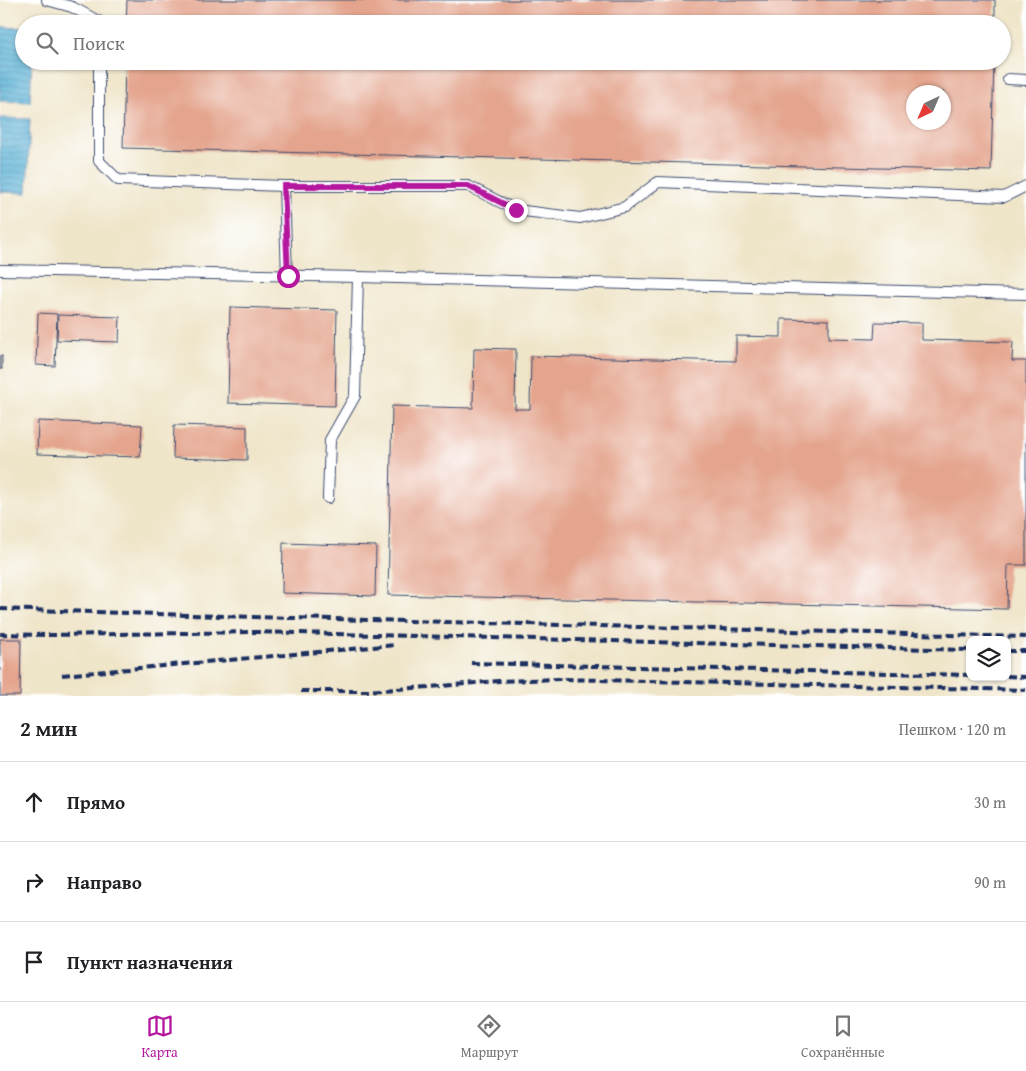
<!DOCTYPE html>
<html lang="ru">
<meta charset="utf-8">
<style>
:root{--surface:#fff;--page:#f6f6f6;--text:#202124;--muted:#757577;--line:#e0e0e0;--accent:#b5179e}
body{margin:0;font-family:"Gentium Book Plus",serif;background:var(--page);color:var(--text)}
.controls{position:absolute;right:15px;bottom:15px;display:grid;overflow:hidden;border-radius:10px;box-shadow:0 1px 4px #0004}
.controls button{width:45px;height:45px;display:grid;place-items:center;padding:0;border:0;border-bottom:1px solid var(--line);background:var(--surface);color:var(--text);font:25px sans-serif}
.compass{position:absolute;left:906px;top:85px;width:45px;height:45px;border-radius:50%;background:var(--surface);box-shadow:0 1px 4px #0004;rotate:224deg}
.stop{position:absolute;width:15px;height:15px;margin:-11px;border:4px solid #b5179e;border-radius:50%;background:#fff}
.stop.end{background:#b5179e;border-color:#fff;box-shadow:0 1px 5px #0008}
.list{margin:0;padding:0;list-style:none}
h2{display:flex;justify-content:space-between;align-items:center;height:65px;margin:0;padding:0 20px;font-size:21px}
h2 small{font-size:16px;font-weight:400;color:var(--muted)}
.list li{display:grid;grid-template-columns:32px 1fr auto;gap:15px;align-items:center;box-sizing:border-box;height:80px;padding:0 20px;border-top:1px solid var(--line)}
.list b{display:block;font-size:19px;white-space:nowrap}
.list em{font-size:16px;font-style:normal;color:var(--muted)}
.icon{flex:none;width:28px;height:28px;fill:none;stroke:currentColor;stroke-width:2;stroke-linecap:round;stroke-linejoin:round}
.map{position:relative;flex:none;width:1026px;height:696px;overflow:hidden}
.search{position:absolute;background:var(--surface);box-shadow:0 1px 4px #0004;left:15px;right:15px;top:15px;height:55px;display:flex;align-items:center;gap:12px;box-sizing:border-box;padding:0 18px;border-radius:28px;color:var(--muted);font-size:19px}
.sheet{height:305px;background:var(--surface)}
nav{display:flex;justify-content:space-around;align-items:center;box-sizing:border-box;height:70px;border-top:1px solid var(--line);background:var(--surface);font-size:14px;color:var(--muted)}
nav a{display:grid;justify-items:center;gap:2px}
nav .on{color:var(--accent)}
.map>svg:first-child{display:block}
.water{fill:url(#water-rules);stroke:#3a709a}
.building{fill:#e4a48d;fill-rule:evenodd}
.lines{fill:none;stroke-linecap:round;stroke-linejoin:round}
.lane-casing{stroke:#3b4a6e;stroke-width:12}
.lane{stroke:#fff;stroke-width:10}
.rail{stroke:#1b2f5e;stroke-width:4;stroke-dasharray:8 4;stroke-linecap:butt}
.route{stroke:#b5179e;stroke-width:6}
</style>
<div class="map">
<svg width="1026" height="696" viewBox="0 0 1026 696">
<defs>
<pattern id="water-rules" width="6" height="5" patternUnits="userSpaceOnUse" patternTransform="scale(1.25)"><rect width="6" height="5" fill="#59b1d6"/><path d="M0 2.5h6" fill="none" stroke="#4990b1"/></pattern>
</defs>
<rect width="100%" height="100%" fill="#fff"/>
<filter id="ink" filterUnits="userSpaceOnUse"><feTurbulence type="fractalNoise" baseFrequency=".02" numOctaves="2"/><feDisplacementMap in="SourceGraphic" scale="10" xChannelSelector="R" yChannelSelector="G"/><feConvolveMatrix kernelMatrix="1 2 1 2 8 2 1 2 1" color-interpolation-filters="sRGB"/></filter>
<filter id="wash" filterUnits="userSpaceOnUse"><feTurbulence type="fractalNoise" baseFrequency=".0096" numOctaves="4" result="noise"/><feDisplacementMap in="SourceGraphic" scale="20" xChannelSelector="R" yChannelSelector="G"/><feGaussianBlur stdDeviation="1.12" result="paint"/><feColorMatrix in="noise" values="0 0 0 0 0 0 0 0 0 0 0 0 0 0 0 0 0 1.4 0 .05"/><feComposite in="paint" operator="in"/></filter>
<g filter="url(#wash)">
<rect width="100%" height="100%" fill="#efe5c9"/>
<g class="water">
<path d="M0,27L24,28V61H32L30,102L0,101Z"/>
<path d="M0,118L30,119L27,193L0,192Z"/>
</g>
<g id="blocks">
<g class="building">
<path d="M127,0H995V24H126Z"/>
<path d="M125,61H994L991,171L123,148ZM914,92H944V122H914Z"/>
<path d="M230,307L337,310L335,406L228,403Z"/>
<path d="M38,313L57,314L55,366L36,365Z"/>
<path d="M58,315L120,317L119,342L57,340Z"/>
<path d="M781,319L829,320V338L874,339L875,322L922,323V340L1013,342L1012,361H1026V565H1008L1007,609L388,595L392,406L473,408L474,348L516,349L515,409H530L531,356L736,361V336L781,337Z"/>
<rect x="0" y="356" width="2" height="13"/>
<path d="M38,421L142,425L140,457L37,454Z"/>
<path d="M174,425L247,427V460L173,458Z"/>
<path d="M283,543L376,546L375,596L282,593Z"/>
<path d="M0,639H21L20,696H0Z"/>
</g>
</g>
</g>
<g filter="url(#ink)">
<use href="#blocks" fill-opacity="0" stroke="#3b4a6e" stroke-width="1"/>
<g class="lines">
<defs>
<g id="lane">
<path d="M47,0L72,7L100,22V24"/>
<path d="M99,61V161L118,180L284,186H468L516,210L580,218L625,207L658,182L1004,197L1026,186"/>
<path d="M1008,79L1026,80"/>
<path d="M284,186L287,276"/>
<path d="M0,270L358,277L1026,294"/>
<path d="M328,498L330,440L355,396L358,277"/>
</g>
</defs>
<use href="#lane" class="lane-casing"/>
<use href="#lane" class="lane"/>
<g class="rail">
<path d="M0,609L254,617L1026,637"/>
<path d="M0,634L48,635L256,632L970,650"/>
<path d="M1007,651H1026"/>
<path d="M471,663L970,675"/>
<path d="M62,675L395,645"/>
<path d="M1007,676L1026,677"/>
<path d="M301,691H367L430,687L498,681L560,679L1026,690"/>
</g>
</g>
</g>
<g class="lines" filter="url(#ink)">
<path class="route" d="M288,276L284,186H468L516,210"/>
</g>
</svg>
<div class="controls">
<button><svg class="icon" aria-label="layers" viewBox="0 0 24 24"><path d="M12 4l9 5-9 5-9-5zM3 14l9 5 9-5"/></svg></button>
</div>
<svg class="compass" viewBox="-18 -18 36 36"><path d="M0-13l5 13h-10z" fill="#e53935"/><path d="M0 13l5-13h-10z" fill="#757577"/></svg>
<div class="stop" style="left:288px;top:276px"></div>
<div class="stop end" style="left:516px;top:210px"></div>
<div class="search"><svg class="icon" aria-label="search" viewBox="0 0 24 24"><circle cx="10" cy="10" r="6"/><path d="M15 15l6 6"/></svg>Поиск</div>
</div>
<section class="sheet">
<h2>2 мин<small>Пешком · 120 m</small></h2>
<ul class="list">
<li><svg class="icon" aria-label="ahead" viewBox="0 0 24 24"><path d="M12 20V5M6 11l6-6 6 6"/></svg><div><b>Прямо</b></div><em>30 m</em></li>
<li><svg class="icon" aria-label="right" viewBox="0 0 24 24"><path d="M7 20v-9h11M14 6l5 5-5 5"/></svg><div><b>Направо</b></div><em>90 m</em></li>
<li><svg class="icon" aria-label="arrive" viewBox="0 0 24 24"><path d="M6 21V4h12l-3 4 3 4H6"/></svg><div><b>Пункт назначения</b></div></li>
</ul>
</section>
<nav>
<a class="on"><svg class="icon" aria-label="map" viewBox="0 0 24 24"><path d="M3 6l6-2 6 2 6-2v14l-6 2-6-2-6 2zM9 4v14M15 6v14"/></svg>Карта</a>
<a><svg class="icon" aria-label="directions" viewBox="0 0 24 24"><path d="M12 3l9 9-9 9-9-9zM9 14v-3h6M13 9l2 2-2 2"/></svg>Маршрут</a>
<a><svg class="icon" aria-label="saved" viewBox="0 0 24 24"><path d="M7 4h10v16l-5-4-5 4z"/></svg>Сохранённые</a>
</nav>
